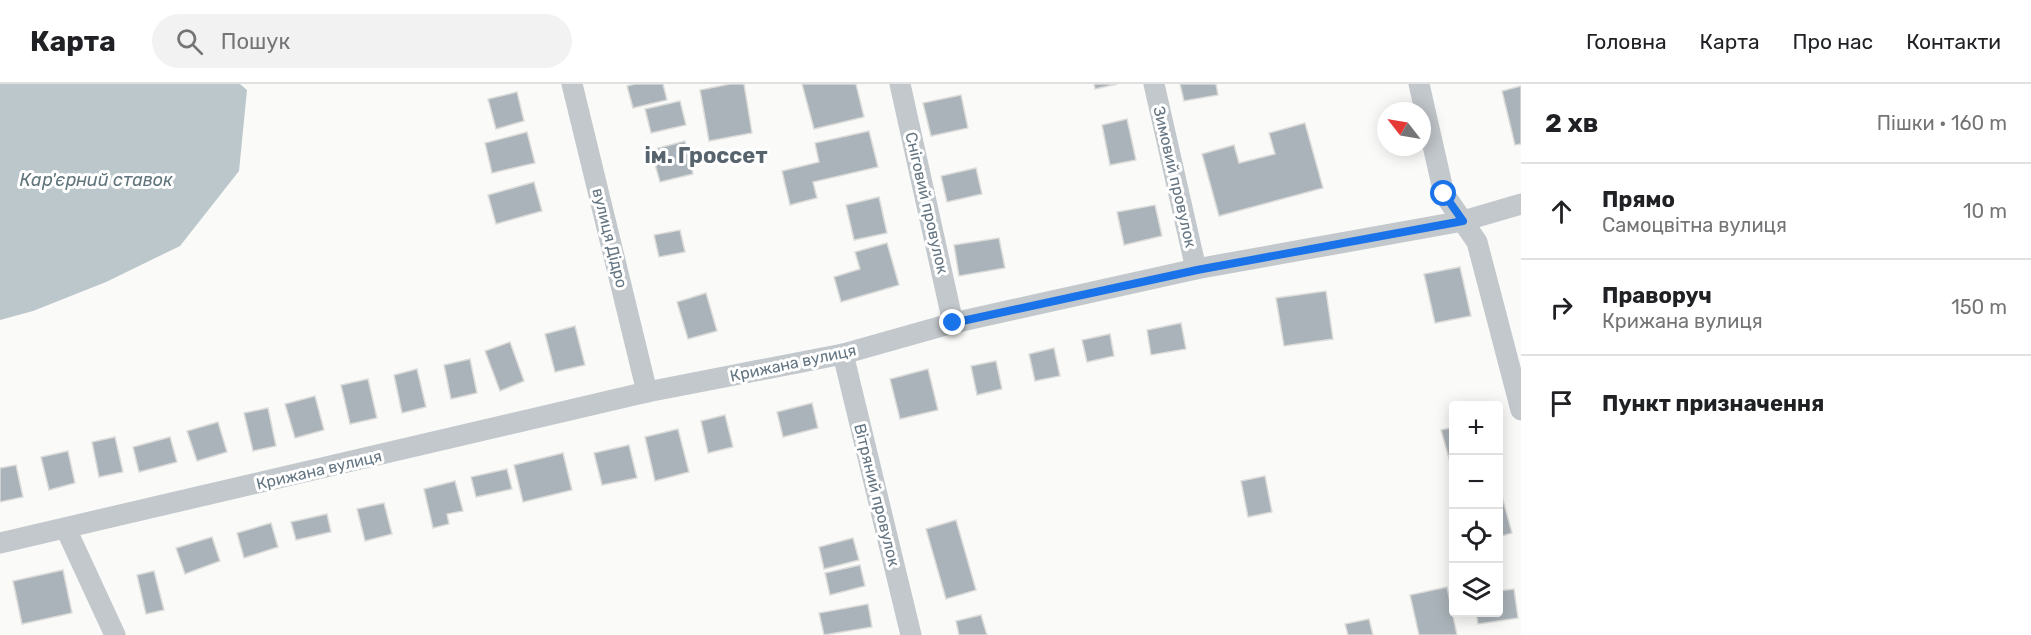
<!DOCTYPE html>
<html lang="uk">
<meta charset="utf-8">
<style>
:root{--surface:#fff;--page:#f2f2f2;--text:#202124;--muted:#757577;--line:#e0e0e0}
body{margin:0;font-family:Rubik,sans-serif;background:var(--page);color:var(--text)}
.controls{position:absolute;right:18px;bottom:18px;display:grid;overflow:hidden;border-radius:6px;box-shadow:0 3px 15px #0003}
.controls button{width:54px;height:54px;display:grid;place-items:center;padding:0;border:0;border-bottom:2px solid var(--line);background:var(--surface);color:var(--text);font:30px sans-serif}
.compass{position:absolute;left:1377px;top:18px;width:54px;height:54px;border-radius:50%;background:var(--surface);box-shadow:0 3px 15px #0003;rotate:301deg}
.stop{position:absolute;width:18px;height:18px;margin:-14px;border:4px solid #1a73e8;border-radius:50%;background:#fff}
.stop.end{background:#1a73e8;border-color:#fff;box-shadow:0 2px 6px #0008}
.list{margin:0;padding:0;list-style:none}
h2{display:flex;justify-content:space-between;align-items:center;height:78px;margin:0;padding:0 24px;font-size:26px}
h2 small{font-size:20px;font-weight:400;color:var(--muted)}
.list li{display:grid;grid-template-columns:39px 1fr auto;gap:18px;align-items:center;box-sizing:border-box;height:96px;padding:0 24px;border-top:2px solid var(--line)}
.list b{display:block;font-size:22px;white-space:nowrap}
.list p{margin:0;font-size:20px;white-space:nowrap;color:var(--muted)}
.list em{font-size:20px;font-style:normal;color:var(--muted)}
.icon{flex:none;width:33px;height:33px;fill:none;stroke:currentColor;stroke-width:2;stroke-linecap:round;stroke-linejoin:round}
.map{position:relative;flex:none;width:1521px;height:551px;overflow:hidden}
header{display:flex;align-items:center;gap:36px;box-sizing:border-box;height:84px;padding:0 30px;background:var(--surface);border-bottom:2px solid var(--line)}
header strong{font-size:28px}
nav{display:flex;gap:33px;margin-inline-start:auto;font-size:21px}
.search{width:420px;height:54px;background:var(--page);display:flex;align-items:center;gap:15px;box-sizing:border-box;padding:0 21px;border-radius:33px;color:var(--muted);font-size:22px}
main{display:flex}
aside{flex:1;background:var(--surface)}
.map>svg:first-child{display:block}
.water{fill:#bbc7cb}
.building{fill:#aab3b9;stroke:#dcdcda;stroke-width:1.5}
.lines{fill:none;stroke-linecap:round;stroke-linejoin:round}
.street{stroke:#c3c8cc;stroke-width:21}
.route{stroke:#1a73e8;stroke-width:8}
.labels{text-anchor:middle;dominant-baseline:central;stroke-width:6;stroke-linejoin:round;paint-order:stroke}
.street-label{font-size:16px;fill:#657683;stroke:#fff}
.water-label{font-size:18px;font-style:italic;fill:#60757c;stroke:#fff}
.district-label{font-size:22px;font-weight:bold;fill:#57646e;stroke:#fff}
</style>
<header>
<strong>Карта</strong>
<div class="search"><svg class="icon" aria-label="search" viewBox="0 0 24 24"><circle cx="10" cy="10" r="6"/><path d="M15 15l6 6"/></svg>Пошук</div>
<nav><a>Головна</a><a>Карта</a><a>Про нас</a><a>Контакти</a></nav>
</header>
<main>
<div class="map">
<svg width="1521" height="551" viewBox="0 0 1521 551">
<rect width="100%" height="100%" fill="#fafaf8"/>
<path class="water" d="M0,0H240L247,6L239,87L180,162L106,198L33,227L0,236Z"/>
<g class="building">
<path d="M635,0H663L667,16L633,24L627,2Z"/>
<path d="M730,0H744L752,49L709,57L700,6Z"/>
<path d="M802,0H856L864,33L814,45Z"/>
<path d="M1094,0H1117L1095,5Z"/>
<path d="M1180,0H1216L1218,11L1184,17Z"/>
<path d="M1521,2V60L1515,61L1502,7Z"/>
<path d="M517,8L524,37L496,45L488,15Z"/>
<path d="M961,11L968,44L931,52L923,19Z"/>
<path d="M680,17L686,41L651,49L645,25Z"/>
<path d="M1127,35L1136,76L1110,81L1102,41Z"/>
<path d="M1305,39L1323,104L1219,132L1202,70L1234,61L1239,79L1275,70L1269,49Z"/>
<path d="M869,47L878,83L813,98L817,114L790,121L782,87L819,78L815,59Z"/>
<path d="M527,48L535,79L492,89L485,59Z"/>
<path d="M685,57L693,90L660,98L651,66Z"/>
<path d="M976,84L982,110L947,118L941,92Z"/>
<path d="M534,98L542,127L496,140L488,111Z"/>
<path d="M879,113L887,149L854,156L846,121Z"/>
<path d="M1155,121L1162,152L1124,161L1117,128Z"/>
<path d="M680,146L685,168L659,173L654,151Z"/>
<path d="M999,154L1005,184L959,192L954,161Z"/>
<path d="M887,159L899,201L841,218L834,193L860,185L855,168Z"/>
<path d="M1460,183L1471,232L1435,239L1424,190Z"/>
<path d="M1326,207L1333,255L1284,262L1276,214Z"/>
<path d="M706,209L717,247L688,255L677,218Z"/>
<path d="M1181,239L1186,265L1151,271L1147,246Z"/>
<path d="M575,242L585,281L555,288L545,250Z"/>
<path d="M1110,250L1114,272L1087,278L1082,256Z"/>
<path d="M510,258L524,297L500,307L485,267Z"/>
<path d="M1054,264L1060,292L1035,297L1029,270Z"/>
<path d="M470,275L477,309L451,315L444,281Z"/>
<path d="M996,277L1002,305L977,311L971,282Z"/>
<path d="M417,285L426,323L402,329L394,291Z"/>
<path d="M928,285L938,326L900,335L890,295Z"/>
<path d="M368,295L377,334L350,340L341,301Z"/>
<path d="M315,312L324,346L295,354L285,320Z"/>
<path d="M812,319L818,344L783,353L777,328Z"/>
<path d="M268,324L276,362L253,367L244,329Z"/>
<path d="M725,331L733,363L708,369L701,337Z"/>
<path d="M218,338L227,368L197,377L187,347Z"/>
<path d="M1454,343V392L1441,346Z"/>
<path d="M678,345L689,388L655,397L645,353Z"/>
<path d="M115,353L123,388L99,393L92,358Z"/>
<path d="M170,353L177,378L139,388L133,363Z"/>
<path d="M629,361L637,394L602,401L594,369Z"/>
<path d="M68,367L75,399L49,406L41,373Z"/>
<path d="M563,369L572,406L523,418L514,381Z"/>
<path d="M16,381L23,413L0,418V384Z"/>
<path d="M507,385L512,405L476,413L471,393Z"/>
<path d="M1265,392L1272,428L1248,433L1241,397Z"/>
<path d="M455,397L463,427L447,430L449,440L433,444L424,405Z"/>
<path d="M1498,398L1512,449L1498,453Z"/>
<path d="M384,419L392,450L365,457L357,425Z"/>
<path d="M327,430L331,448L296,456L291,438Z"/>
<path d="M956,436L976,506L946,515L926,445Z"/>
<path d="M271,439L278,463L244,474L237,449Z"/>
<path d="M212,453L220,477L185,490L176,464Z"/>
<path d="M853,454L859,476L824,485L819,463Z"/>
<path d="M860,481L865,502L830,511L825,489Z"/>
<path d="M63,486L72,529L22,540L13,497Z"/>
<path d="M154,487L164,526L146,530L137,491Z"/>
<path d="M1447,503L1457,551H1419L1410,511Z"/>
<path d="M1514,505L1518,534L1478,540L1476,528H1498V507Z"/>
<path d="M868,520L872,543L824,551L819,529Z"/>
<path d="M981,531L987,551H959L956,537Z"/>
<path d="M1369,535L1373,551H1348L1345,540Z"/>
</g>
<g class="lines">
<g class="street">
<path d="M572,0L647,308"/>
<path d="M900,0L953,239"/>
<path d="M1154,0L1196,185"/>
<path d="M1419,0L1444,110L1477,158L1521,326"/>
<path d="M843,270L911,551"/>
<path d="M66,445L115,551"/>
<path d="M0,459L647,308L843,270L953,239L1196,185L1463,137L1521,120"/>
</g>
</g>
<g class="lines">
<path class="route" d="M953,239L1197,186L1463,137L1444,110"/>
</g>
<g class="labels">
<g class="street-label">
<text transform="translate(1175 93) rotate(77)">Зимовий провулок</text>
<text transform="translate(927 119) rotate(77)">Сніговий провулок</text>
<text transform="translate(610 154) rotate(76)">вулиця Дідро</text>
<text transform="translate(793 279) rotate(-12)">Крижана вулиця</text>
<text transform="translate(319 386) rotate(-13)">Крижана вулиця</text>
<text transform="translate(877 411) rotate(76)">Вітряний провулок</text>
</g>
<g class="water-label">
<text x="96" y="96">Кар'єрний ставок</text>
</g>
<g class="district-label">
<text x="706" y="71">ім. Гроссет</text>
</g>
</g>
</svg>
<div class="controls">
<button>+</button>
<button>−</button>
<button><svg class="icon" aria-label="locate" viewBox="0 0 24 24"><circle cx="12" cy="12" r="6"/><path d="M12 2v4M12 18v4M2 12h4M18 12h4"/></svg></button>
<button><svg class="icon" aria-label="layers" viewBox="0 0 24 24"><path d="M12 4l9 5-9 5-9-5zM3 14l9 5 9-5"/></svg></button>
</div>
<svg class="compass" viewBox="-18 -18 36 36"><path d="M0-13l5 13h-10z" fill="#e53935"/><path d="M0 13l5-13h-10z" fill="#757577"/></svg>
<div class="stop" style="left:1444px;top:110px"></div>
<div class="stop end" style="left:953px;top:239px"></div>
</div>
<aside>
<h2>2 хв<small>Пішки · 160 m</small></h2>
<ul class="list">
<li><svg class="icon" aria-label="ahead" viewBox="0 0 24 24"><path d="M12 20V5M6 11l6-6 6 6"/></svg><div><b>Прямо</b><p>Самоцвітна вулиця</p></div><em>10 m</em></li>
<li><svg class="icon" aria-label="right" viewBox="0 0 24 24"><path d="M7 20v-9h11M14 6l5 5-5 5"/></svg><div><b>Праворуч</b><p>Крижана вулиця</p></div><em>150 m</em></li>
<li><svg class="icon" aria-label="arrive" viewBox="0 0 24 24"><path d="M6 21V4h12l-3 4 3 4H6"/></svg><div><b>Пункт призначення</b></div></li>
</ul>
</aside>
</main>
